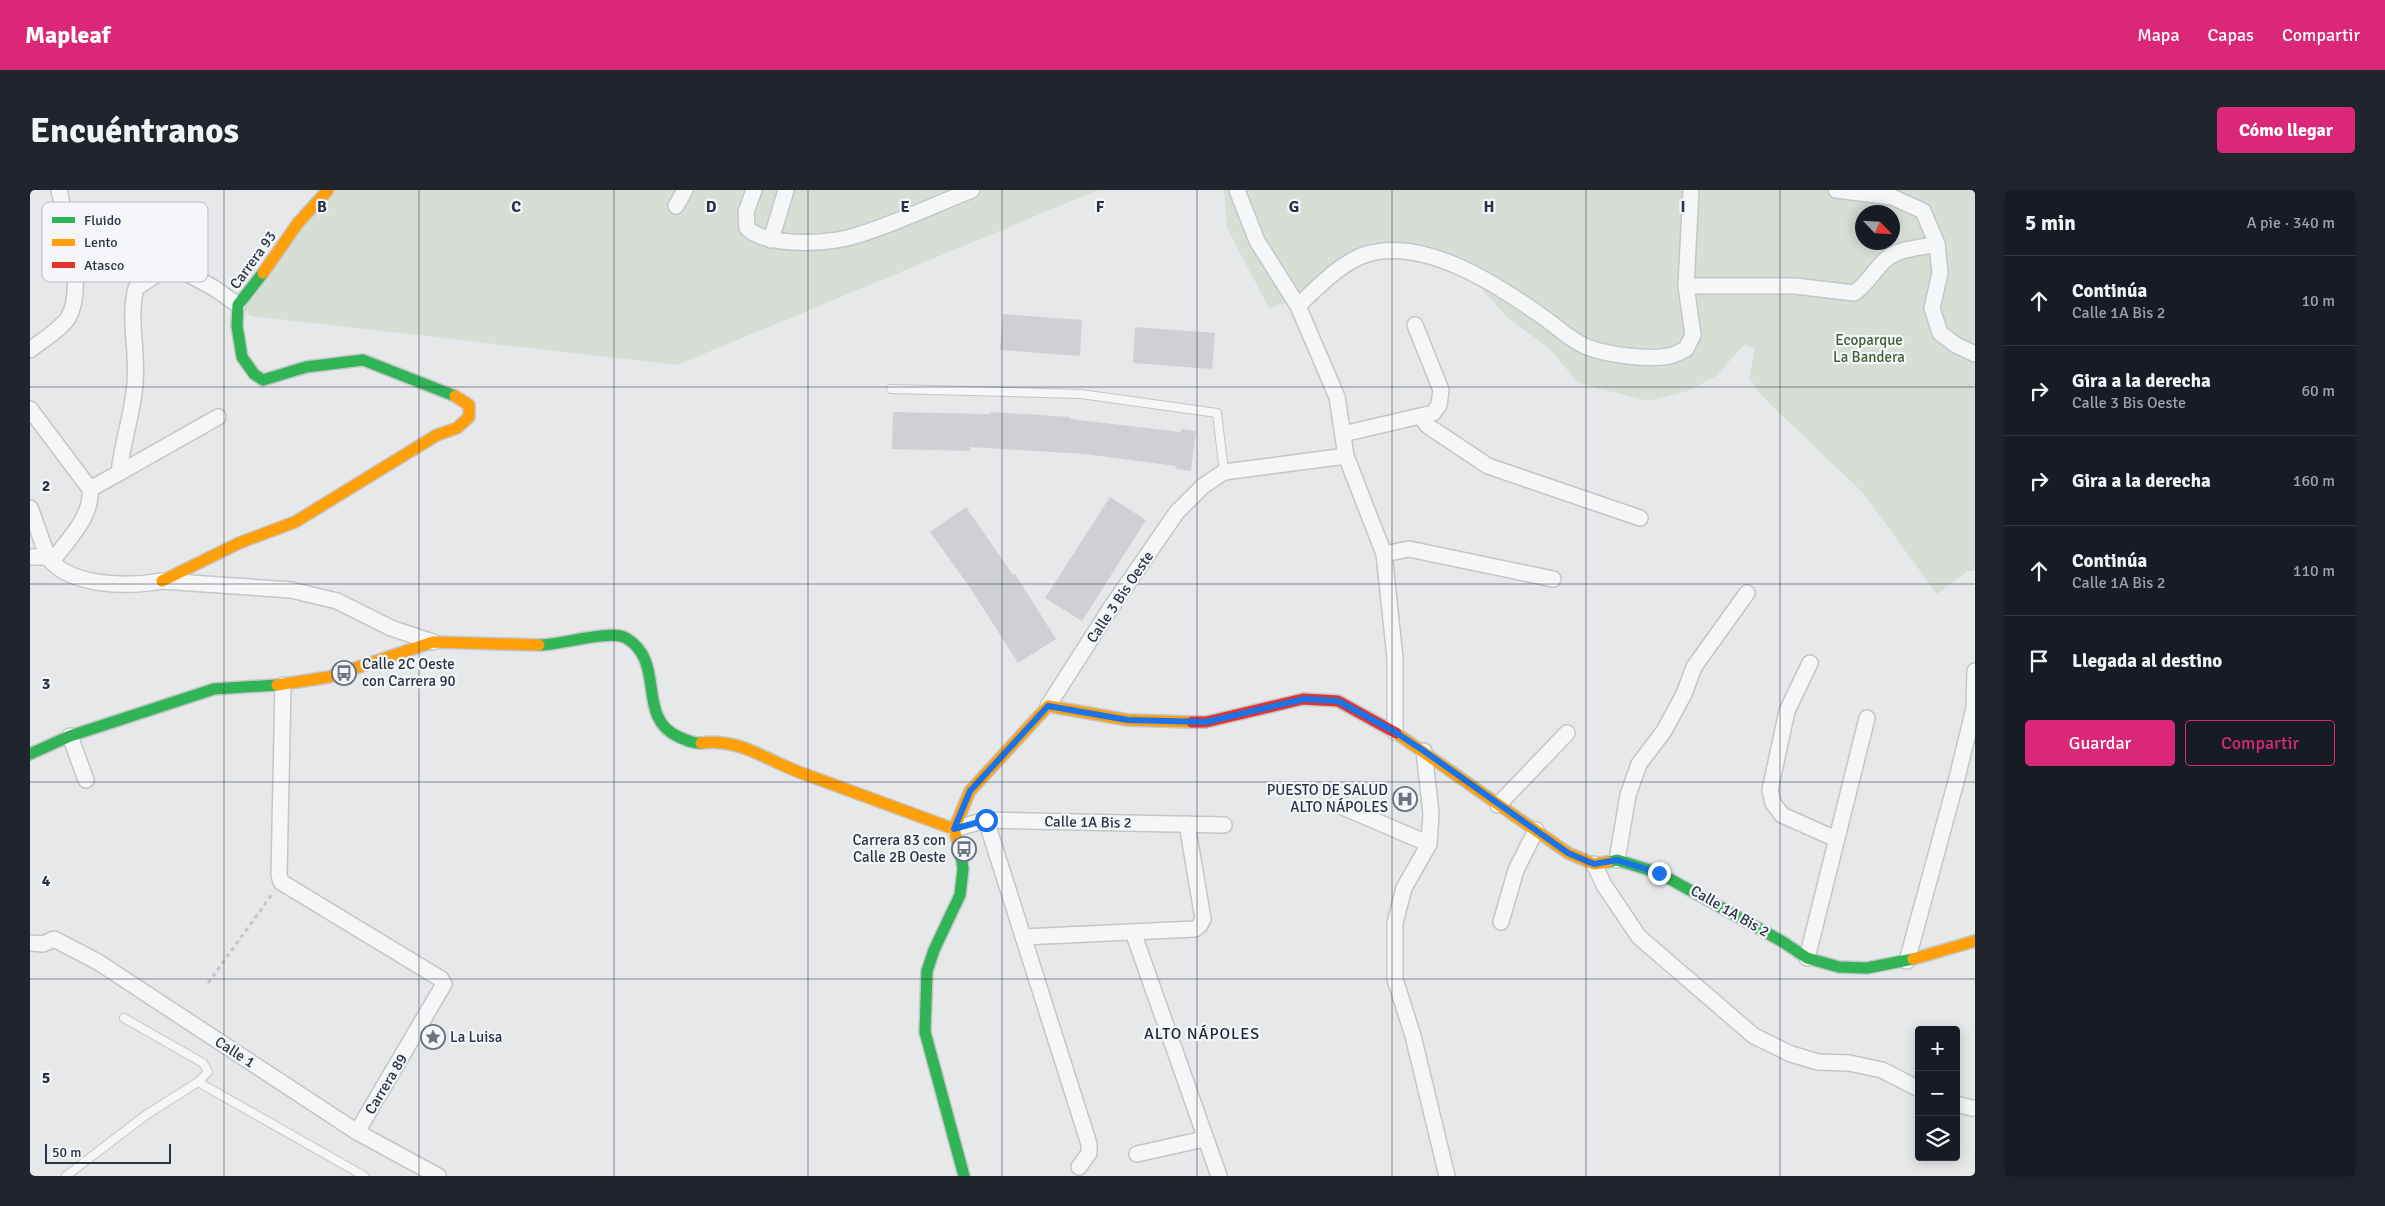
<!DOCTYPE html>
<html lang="es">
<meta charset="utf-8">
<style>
:root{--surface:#171b24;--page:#20242c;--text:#f1f3f6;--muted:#9ea1a6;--line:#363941;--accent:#db2777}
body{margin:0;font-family:Signika,sans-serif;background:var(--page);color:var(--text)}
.controls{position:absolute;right:15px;bottom:15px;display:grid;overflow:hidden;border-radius:5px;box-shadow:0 2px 12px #0003}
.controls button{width:45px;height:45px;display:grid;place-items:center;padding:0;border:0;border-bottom:1px solid var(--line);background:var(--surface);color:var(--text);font:25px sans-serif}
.compass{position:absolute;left:1825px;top:15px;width:45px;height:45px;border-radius:50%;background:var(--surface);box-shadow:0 2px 12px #0003;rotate:115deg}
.scale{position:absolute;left:15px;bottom:12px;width:126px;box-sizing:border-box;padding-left:5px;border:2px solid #2b3445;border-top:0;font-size:14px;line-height:18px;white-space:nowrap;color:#2b3445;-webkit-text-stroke:4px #f4f6f9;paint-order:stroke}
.stop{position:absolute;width:15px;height:15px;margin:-11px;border:4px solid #1a73e8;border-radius:50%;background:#fff}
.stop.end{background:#1a73e8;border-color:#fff;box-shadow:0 1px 5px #0008}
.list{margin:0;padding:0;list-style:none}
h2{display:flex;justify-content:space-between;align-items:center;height:65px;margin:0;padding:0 20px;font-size:21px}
h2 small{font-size:16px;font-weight:400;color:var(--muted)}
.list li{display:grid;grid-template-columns:32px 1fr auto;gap:15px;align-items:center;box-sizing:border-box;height:90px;padding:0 20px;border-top:1px solid var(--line)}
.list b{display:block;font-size:19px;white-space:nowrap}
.list p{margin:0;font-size:16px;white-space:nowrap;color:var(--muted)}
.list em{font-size:16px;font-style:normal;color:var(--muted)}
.actions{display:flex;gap:10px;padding:15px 20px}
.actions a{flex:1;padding:11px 0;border:1px solid var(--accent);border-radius:5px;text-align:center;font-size:18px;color:var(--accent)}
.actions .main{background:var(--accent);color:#fff}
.icon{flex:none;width:28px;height:28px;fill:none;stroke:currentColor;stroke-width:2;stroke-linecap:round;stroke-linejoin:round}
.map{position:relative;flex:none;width:1945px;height:986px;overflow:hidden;border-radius:5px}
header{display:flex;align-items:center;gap:30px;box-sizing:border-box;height:70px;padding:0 25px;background:var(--accent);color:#fff}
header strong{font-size:24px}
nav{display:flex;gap:28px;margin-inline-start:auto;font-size:18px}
.intro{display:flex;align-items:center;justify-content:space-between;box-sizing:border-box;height:120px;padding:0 30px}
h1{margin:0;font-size:35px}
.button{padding:12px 22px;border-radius:5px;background:var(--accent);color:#fff;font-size:18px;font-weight:700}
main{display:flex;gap:30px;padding:0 30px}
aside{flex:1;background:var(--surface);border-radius:5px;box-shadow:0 2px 12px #0003}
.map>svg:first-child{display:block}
.green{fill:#d6ded6;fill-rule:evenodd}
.building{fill:#ced0d3}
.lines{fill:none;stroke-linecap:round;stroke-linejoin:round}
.lane-casing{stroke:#c4c6c8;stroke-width:10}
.street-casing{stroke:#c4c6c8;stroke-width:18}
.fast-casing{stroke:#c4c6c8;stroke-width:14}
.slow-casing{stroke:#c4c6c8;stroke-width:14}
.jam-casing{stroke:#c4c6c8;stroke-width:14}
.path{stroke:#c5c6ca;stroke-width:3;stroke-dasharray:4 4;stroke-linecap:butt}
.lane{stroke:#f5f6f7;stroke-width:8}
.street{stroke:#f5f6f7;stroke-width:15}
.fast{stroke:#30b455;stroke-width:11}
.slow{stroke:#ff9f0a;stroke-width:11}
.jam{stroke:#e5322d;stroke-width:11}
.route{stroke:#1a73e8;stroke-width:6}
.grid{fill:none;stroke:#2b3445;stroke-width:1;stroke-opacity:0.55}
.labels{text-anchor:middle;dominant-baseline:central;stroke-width:4.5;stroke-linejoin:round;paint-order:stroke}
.street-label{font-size:15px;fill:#2b3445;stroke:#f4f6f9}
.park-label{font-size:15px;fill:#3f6138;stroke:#f4f6f9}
.poi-label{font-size:15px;fill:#2b3445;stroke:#f4f6f9;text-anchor:start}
.neighbourhood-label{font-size:16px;letter-spacing:1px;fill:#1d2536;stroke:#f4f6f9}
.key{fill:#f4f6f9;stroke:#b8bcc3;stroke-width:1}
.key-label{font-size:14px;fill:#2b3445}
.grid-label{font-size:16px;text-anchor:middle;font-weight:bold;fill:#2b3445;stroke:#f4f6f9;stroke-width:4.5;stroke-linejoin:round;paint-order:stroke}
</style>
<header>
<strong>Mapleaf</strong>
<nav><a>Mapa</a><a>Capas</a><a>Compartir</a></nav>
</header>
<div class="intro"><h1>Encuéntranos</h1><a class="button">Cómo llegar</a></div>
<main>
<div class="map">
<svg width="1945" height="986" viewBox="0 0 1945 986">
<rect width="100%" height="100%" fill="#e6e8ea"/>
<g class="green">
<path d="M298,0H1068L647,175L221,126L208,115Z"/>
<path d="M1194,0H1945V381H1938L1907,404L1832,302L1735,209L1719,188L1725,158L1714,155L1686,186L1658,201L1618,211L1548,193L1522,161L1477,127L1454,102L1448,92L1392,64H1354L1307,79L1279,105L1239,118L1197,38ZM1832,22H1862V52H1832Z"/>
</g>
<g class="building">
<path d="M973,124L1052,130L1050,166L970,160Z"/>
<path d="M1105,137L1185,143L1182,179L1103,173Z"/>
<path d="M863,222L960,224L961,222L1040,227V229L1151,242V239L1166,241L1161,281L1146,279V276L1054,264L940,257V261L862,259Z"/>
<path d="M1080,307L1116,330L1052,431L1015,408Z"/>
<path d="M936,317L983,385L985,384L1026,449L988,473L941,399L900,342Z"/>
</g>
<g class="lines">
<defs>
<g id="lane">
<path d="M861,199L1051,204L1187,223L1194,282"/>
<path d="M168,892L334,986"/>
<path d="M36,986L116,925L168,892L178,882L173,873L94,828"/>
</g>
<g id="street">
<path d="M724,0L716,22L717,38C738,58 801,54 828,45C867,33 904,15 942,0"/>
<path d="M1207,0L1227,51L1268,116L1307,207L1316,266L1354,364L1365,468V542"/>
<path d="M1806,0L1862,7L1893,21L1907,54L1910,83L1902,118L1910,143L1926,155L1945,164"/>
<path d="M646,16L655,0"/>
<path d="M741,50L756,0"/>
<path d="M119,54L141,75L184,98L208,115"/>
<path d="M1656,96H1765L1824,103C1837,94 1843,82 1854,71C1867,58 1890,58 1907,54"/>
<path d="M1268,116C1285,99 1313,71 1337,64C1395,47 1468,95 1513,127C1526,136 1542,151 1557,157C1578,165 1617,170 1639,166C1645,165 1651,161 1656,159L1663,145L1656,96L1661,0"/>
<path d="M0,160C11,151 30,140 38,128C56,99 36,33 29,0"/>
<path d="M0,219L60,299C63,326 37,351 22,371"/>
<path d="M1391,227L1398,236L1458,276L1610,328"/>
<path d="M1313,244L1403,223L1409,215L1411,200L1385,135"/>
<path d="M89,283L188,227"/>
<path d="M60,299L89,283C92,252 103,224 105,193C108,161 98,129 106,98L141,75"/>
<path d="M0,318C4,327 16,365 19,369C43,397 98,397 132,391L261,400L307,411L361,438L403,452"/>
<path d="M1354,364L1379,359L1523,389"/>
<path d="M0,367H17"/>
<path d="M1780,473L1757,521L1740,600L1743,613L1752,625L1806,649"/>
<path d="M253,495L249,685L251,692L411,789L414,794L327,942"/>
<path d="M1018,516L1080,419L1147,322L1173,296L1194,282L1316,266"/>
<path d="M40,546L56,590"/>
<path d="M1394,561L1401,623L1399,654L1374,698L1365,733V789L1383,846L1417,986"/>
<path d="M1306,614L1399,654"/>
<path d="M1468,615L1537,543"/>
<path d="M956,630L1059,954V963L1049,977"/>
<path d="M924,639L956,630L1194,635"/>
<path d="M1587,670L1598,605L1609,574L1634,541L1654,504L1664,477L1717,403"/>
<path d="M1564,674L1574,695L1609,747L1724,846L1761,864L1788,872L1819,873L1852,880L1889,899"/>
<path d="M1471,732L1486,680L1506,640"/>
<path d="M1103,742L1189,986"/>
<path d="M993,747L1165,739L1170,735L1173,729L1157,634"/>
<path d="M0,753L13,754L24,749L68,772L327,942L408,986"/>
<path d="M1777,768L1837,528"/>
<path d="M1877,771L1927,588L1944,518L1945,481"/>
<path d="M1926,914L1942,918"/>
<path d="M1107,964L1174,949"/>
</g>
<g id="fast">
<path d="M233,83L208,115L207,136L212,167L224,184L233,190L276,177L333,170L425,206"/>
<path d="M509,455C531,455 580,439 596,448C637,472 605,528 649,547C657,550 663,554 671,553"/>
<path d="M0,564L40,546L184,499L247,495"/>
<path d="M931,663L933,679L930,705L904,760L897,781L895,842L934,986"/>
<path d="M1578,672L1587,670L1629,683L1753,752L1777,768L1809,777L1837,778L1883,769"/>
</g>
<g id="slow">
<path d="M233,83L268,33L298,0"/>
<path d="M132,391L209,353L265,332L407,245L427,238L439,227V215L425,206"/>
<path d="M247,495L299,487L403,452L509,455"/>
<path d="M1366,543L1538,663L1564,674L1578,672"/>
<path d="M671,553C709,548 734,569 769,582C821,601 872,620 924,639L931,663"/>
<path d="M924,639L940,601L1018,516L1098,530L1162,532"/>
<path d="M1883,769L1945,751"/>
</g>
<path id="jam" d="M1162,532H1176L1273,509L1308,511L1366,543"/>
</defs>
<use href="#lane" class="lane-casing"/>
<use href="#street" class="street-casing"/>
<use href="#fast" class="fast-casing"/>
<use href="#slow" class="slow-casing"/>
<use href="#jam" class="jam-casing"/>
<path class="path" d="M178,793L243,703"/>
<use href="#lane" class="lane"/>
<use href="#street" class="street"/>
<use href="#fast" class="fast"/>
<use href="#slow" class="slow"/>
<use href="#jam" class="jam"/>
</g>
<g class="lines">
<path class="route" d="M956,630L924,639L940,601L1018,516L1098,530L1176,532L1274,509L1308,511L1365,542L1394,561L1538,663L1564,674L1587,670L1629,683"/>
</g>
<path class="grid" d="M194,0V986M389,0V986M584,0V986M778,0V986M972,0V986M1167,0V986M1362,0V986M1556,0V986M1750,0V986M0,197H1945M0,394H1945M0,592H1945M0,789H1945"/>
<defs>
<symbol id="bus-ring" viewBox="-11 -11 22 22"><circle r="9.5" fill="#f4f6f9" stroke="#6c737f" stroke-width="1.5"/><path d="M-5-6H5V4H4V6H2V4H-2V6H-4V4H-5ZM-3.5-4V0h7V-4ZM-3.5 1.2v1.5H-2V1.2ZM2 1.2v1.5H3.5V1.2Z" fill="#6c737f"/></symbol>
<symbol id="hospital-ring" viewBox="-11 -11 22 22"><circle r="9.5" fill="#f4f6f9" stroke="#6c737f" stroke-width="1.5"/><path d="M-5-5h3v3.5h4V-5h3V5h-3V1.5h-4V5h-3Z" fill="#6c737f"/></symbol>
<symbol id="sight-ring" viewBox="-11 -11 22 22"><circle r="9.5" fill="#f4f6f9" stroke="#6c737f" stroke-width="1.5"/><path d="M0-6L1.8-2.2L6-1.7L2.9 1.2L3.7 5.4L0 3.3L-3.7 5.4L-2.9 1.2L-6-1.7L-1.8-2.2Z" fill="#6c737f"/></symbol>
</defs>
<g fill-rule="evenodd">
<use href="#bus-ring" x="300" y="469" width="28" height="28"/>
<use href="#hospital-ring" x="1361" y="595" width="28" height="28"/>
<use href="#bus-ring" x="920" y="645" width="28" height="28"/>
<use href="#sight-ring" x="389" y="833" width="28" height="28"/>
</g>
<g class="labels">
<g class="street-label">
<text transform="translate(223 70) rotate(-54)">Carrera 93</text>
<text transform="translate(1090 407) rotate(-56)">Calle 3 Bis Oeste</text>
<text transform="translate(1058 632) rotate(1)">Calle 1A Bis 2</text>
<text transform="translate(1700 721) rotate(30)">Calle 1A Bis 2</text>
<text transform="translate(205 862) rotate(33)">Calle 1</text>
<text transform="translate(356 894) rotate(-59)">Carrera 89</text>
</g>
<g class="park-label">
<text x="1839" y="150">Ecoparque<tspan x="1839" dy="17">La Bandera</tspan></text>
</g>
<g class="poi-label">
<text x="332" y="474">Calle 2C Oeste<tspan x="332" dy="17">con Carrera 90</tspan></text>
<text x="1358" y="600" text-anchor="end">PUESTO DE SALUD<tspan x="1358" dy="17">ALTO NÁPOLES</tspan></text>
<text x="916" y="650" text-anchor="end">Carrera 83 con<tspan x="916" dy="17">Calle 2B Oeste</tspan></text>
<text x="420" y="847">La Luisa</text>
</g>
<g class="neighbourhood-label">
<text x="1172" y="844">ALTO NÁPOLES</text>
</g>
</g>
<rect x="12" y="12" width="166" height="80" rx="8" class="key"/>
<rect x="22" y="27" width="23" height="6" fill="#30b455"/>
<rect x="22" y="49" width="23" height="7" fill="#ff9f0a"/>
<rect x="22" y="72" width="23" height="6" fill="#e5322d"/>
<g class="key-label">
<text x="54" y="35">Fluido</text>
<text x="54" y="57">Lento</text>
<text x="54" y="80">Atasco</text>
</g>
<g class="grid-label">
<text x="292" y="22">B</text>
<text x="486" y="22">C</text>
<text x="681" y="22">D</text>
<text x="875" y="22">E</text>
<text x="1070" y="22">F</text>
<text x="1264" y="22">G</text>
<text x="1459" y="22">H</text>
<text x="1653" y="22">I</text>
<text x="16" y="301">2</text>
<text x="16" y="499">3</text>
<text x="16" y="696">4</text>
<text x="16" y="893">5</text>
</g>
</svg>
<div class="controls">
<button>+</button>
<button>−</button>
<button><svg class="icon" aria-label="layers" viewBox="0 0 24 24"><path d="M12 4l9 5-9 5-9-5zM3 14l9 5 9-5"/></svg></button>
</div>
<svg class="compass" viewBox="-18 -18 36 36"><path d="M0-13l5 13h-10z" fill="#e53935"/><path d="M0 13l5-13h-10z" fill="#9ea1a6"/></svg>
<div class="scale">50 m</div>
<div class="stop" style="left:956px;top:630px"></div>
<div class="stop end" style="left:1629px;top:683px"></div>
</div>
<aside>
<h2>5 min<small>A pie · 340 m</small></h2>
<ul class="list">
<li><svg class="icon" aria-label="ahead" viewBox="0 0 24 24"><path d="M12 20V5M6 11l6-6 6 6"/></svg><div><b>Continúa</b><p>Calle 1A Bis 2</p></div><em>10 m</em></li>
<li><svg class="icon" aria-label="right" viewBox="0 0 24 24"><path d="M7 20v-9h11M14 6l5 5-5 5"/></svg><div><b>Gira a la derecha</b><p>Calle 3 Bis Oeste</p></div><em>60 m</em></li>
<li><svg class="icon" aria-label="right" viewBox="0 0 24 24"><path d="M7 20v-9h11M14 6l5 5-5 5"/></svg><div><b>Gira a la derecha</b></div><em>160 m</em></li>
<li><svg class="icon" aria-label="ahead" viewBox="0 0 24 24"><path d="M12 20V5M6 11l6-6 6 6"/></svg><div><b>Continúa</b><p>Calle 1A Bis 2</p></div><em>110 m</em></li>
<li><svg class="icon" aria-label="arrive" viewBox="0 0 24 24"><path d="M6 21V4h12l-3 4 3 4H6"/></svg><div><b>Llegada al destino</b></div></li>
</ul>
<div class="actions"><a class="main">Guardar</a><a>Compartir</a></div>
</aside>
</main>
